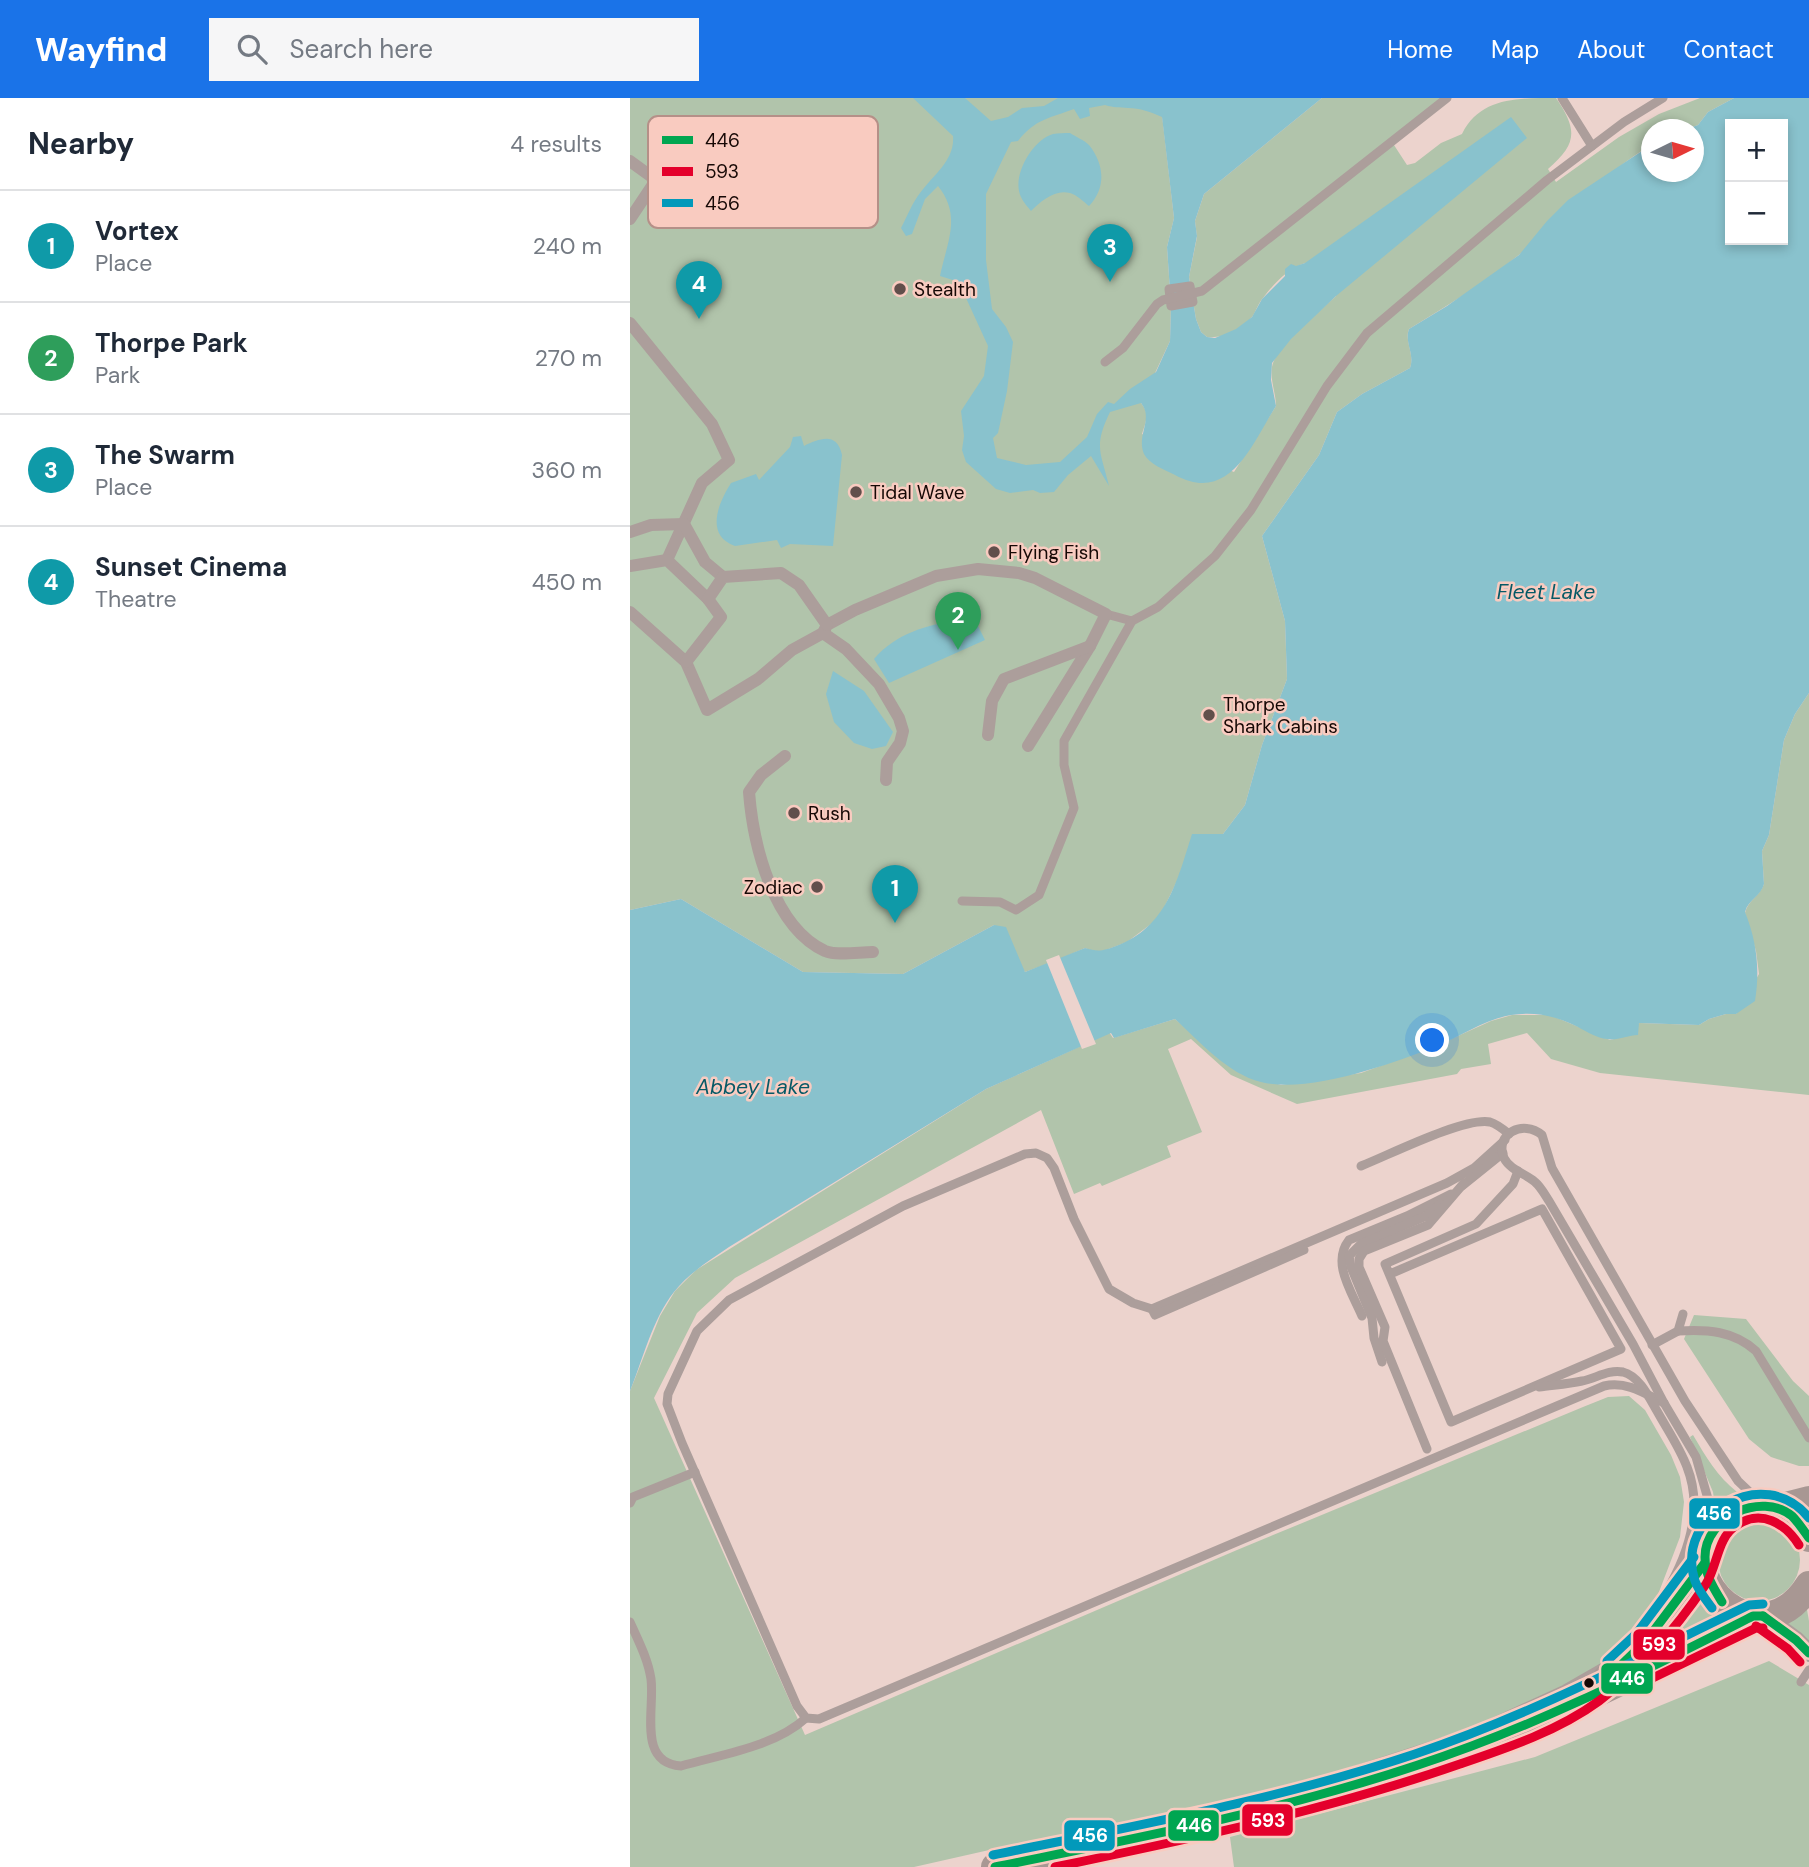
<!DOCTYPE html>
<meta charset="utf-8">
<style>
:root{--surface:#fff;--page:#f6f6f7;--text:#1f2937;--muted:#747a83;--line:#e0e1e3;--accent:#1a73e8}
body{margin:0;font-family:"DM Sans",sans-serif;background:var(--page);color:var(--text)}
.controls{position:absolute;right:21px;top:21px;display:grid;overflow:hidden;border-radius:0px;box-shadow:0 4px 10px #0003}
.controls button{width:63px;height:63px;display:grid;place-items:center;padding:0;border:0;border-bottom:2px solid var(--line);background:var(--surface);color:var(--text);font:35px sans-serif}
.compass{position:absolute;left:1011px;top:21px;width:63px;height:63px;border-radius:50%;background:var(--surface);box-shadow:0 4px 10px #0003;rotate:85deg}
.you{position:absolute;left:803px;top:943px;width:24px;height:24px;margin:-18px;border:5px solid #fff;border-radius:50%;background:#1a73e8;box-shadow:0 0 0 10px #1a73e833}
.badge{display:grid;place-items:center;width:46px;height:46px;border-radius:50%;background:var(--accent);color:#fff;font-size:23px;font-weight:700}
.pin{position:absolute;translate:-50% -58px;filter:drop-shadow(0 2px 4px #0008)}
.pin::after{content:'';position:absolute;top:37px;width:24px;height:21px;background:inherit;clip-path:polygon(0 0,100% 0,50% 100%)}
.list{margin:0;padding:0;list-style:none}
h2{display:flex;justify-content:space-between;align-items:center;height:91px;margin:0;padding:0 28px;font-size:30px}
h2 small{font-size:23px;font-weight:400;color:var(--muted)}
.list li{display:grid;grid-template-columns:46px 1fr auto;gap:21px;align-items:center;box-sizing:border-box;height:112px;padding:0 28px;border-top:2px solid var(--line)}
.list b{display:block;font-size:26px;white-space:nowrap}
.list p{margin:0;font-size:23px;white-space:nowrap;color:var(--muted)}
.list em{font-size:23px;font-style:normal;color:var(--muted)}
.icon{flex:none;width:38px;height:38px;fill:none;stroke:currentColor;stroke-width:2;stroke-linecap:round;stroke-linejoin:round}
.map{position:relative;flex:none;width:1179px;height:1769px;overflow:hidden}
header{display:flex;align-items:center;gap:42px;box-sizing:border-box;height:98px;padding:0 35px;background:var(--accent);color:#fff}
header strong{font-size:33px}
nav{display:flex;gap:38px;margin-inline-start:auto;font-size:24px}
.search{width:490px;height:63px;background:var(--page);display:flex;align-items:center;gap:18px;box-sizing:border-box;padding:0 24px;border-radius:0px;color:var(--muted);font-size:26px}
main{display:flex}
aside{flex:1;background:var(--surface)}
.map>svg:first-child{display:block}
.green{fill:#b1c4ab}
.water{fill:#89c2cd;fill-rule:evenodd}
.pier{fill:#ecd3cd}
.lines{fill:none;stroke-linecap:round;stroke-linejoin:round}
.service{stroke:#ac9e9b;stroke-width:9}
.pedestrian{stroke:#ac9e9b;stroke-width:12}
.minor{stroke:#ac9e9b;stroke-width:18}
.primary{stroke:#a89793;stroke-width:28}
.bus-1-casing{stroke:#f9cbc0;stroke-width:14}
.bus-2-casing{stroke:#f9cbc0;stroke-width:14}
.bus-3-casing{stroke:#f9cbc0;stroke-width:14}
.bus-1{stroke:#00a651;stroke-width:9}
.bus-2{stroke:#e4002b;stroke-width:9}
.bus-3{stroke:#0299ba;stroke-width:9}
.poi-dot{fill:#614f4b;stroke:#f9cbc0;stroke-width:2.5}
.bus-dot{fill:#160805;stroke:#f9cbc0;stroke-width:2.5}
.labels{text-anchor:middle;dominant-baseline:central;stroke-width:5;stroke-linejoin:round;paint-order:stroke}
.poi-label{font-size:19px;fill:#160805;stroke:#f9cbc0;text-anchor:start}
.water-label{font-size:21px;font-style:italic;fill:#065966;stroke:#f9cbc0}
.key{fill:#f9cbc0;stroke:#b59088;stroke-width:2}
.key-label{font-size:19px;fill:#160805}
.line-badge{stroke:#f9cbc0;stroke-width:2.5}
.badge-label{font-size:19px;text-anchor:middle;font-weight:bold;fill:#fff}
</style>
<header>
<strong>Wayfind</strong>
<div class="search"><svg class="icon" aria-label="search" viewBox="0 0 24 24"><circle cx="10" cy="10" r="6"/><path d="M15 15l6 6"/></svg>Search here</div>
<nav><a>Home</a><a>Map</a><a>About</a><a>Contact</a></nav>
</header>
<main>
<aside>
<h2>Nearby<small>4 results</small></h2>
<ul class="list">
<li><span class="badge" style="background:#0f9aa8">1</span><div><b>Vortex</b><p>Place</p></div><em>240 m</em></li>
<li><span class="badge" style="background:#2e9e5b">2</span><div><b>Thorpe Park</b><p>Park</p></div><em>270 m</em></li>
<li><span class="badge" style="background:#0f9aa8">3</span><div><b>The Swarm</b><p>Place</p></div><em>360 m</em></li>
<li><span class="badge" style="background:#0f9aa8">4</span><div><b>Sunset Cinema</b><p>Theatre</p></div><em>450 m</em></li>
</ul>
</aside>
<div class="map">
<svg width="1179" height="1769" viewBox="0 0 1179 1769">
<rect width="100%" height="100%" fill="#ecd3cd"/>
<g class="green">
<path d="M0,0H530L544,120L537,149L541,208L540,243L511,305C520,316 516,323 512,336L604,374L646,308C646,295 640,283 642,269C644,251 691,212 706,198L675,165C658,171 644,185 633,200C628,205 626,214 622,219C611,231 593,241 577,239L571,234L566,221L559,179L567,139L565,123L574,96L692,0H813L762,44L777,67L785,65L811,45L832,36C850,0 886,0 926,0C948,32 947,46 918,71L926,84L989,39L1029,16L1070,0H1104L1078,14L1068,27L1057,31L1022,32L1021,47C972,76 934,120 890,156C856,184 817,208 779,231C774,243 785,256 780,270L732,296L707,314L689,357L632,438L655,523L657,581L632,647L615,707L593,736L546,785L529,820L497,844L468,855L455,850L430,861L483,940L545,921L605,972L651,987L731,975L808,947L861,923L882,917H920L980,942L1000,937L1009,925L1069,927L1079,921L1096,916H1106L1129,876L1126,853L1115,815C1118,802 1130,798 1134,786L1132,753L1139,737L1154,642L1165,616L1179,595V997L970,975L921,961L897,935L858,946L861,966L831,971L827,976L667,1006L601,977L561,941L538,951L572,1034L537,1048L541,1059L472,1088L470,1085L444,1096L411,1012L105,1180L67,1215L24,1300L175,1637L607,1452L953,1309L978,1299L999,1298L1015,1312L1041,1357L1050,1379L1054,1404L1050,1439L1024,1507L1006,1536L984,1562L842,1634L718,1675L579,1710L445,1738L404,1742L284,1769H0V1293L30,1218L45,1193L66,1172L356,991L451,948L417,866L395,874L364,827L273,876L173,874L51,801L0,812Z"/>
<path d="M1064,1217L1116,1221L1163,1283L1179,1298V1368H1169L1141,1359L1119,1341L1054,1241Z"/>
<path d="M1063,1337C1076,1359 1087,1378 1107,1394L1085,1408L1083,1394L1060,1339Z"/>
<circle cx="1129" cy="1462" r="41"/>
<path d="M1070,1484L1105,1520L997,1573Z"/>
<path d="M1176,1506L1179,1523V1546L1147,1521Z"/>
<path d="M1139,1563L1179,1587V1769H604L600,1739L905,1659Z"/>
</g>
<g class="water">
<path d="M283,0H335L361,23L378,19L392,10L414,8L428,0H692L574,96L565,123L567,138L559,179L566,221L571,234L577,239L585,240L606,231L622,219L632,201L655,178V171L661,166L666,168L675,165L881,19L897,40L706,198L661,241L642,265L641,282L646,308C622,346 600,407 545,377C535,372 519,366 514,356C506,337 524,321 511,305L480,314C463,349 471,354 479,388L461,358L438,377L424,394L410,395L403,392L380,395L366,391L336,364L332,352L334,338L331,313L354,278L358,248L331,189L326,183L310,178C317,144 332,118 308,88L295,101L282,136L276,138L271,130C277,119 282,105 290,95C304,76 325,62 323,38ZM475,7C484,10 489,9 498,10C510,10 521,14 532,19L544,120L537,149L541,208L540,243L526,274L500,291L484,306L478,304L467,316L457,339L430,364L396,367L367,360L363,340L368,335L377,293L383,244L376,229L362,211L356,162V96L381,44L388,43C405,21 420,20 444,11L450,21L460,18L459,10Z"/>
<path d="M1104,0H1179V595L1165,616L1154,642L1139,737L1132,753L1134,786C1131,798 1118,802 1115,814C1127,844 1130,872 1125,903L1106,916H1096L1079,921L1069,927L1009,925L1008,937C998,937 987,943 977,941C967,940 957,934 948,929C926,918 905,913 881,917C854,922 831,938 807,948C761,966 679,996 631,984C598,976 569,943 545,921L484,940L481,935L356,991L99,1149C80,1162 59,1175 44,1194C22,1222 13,1261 0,1293V812L51,801L173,874L273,876L364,827L376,829L395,874L455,850C468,854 473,853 486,848C537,829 547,783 562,736H593L615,707L632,647L657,581L655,523L632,438L689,357L707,314L732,296L780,270C785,256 774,244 779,231L817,208L889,157L917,123L938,102L1021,47L1022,74H1064V32L1057,31L1068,27L1078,14ZM1100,26H1153V142H1100Z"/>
<path d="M440,35C446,39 454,42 459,47C475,67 476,90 459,108C454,104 447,97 440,95C425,91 411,103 401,113C398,109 393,104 391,99C381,79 402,42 423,36C428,35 435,35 440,35Z"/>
<path d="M171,338L174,348C189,341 207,333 212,357L203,448L160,446L151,450L147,442L105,448C74,437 89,404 101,385L126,376L129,382L160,349L163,339Z"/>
<path d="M329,522L346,524L355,542L259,585L244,561C266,535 297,527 329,522Z"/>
<path d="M203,573L234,593L263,634L256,648L242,651L224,645L204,624L196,596Z"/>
</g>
<path class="pier" d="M429,857L466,946L452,951L416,862Z"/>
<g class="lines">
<g class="service">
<path d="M932,0L962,48"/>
<path d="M560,188L563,204L541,208L539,191Z"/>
<path d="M475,264L493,250L527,206L533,202L572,193L817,0"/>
<path d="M476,516L502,523"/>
<path d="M332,803L370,804L386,812L409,797L444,710L434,667V643L502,523L528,509L585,458L621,412L697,288L737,235L917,82L994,24L1033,0"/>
<path d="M875,1042L844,1070L817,1085L522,1211L503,1205L479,1191L444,1121L424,1070L417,1060L406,1055L395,1056L273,1108L99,1202L67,1233L38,1296L37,1306L52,1345L167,1608L176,1620L189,1621L974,1288C997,1283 1014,1295 1034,1305"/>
<path d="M731,1068C759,1057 834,1019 860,1024C867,1026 873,1031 879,1036"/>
<path d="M832,1088L873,1055"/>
<path d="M760,1176L912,1111L991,1251L821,1324L755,1166L846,1126L883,1086L888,1073"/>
<path d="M522,1211L525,1217L674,1152"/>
<path d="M732,1218C722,1194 701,1165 719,1142L777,1118L821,1096"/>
<path d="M1048,1233C1077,1231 1104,1233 1126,1253L1179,1340"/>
<path d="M1022,1247L1048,1233L1053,1216"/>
<path d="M752,1264L744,1240L742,1220L721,1169L719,1158L731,1146L796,1118L810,1106"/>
<path d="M909,1289C923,1287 938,1286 952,1283C965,1281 978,1271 993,1274C1009,1278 1019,1299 1027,1313C1037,1331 1050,1350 1057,1369C1074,1412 1057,1459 1035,1496"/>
<path d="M797,1351L753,1243L755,1229L729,1169V1161L734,1153L798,1127L834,1085"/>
<path d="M0,1405L3,1399L65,1374"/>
<path d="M1080,1427L1078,1401L1066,1359L1034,1305L1003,1246L919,1103C915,1097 911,1089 905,1084C896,1076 880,1072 874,1060C864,1036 893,1021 912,1037L922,1070L1055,1303L1108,1383L1128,1402"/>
<path d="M0,1524C8,1542 18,1561 21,1581C25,1611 7,1665 51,1668C93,1656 144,1649 176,1620"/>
<path d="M1171,1584L1179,1572"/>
<path d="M844,1633L935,1591L975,1568"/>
<path d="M717,1675L824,1640"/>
</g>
<g class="pedestrian">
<path d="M0,63L26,82L68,106L87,88"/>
<path d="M0,121L26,82"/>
<path d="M0,225L82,326L99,362L72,385L37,462"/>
<path d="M0,434L21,427L54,426L75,464L93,479"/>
<path d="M0,468L37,462L78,501"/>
<path d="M0,514L56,564L77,612L128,581L162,552L193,535L197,527L225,512L306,478L348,471L389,475L405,480L476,516L460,548L398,648"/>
<path d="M193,535L216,551L249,586L269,620L273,633L270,645L257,664L256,682"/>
<path d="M56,564L91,519L78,501L93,479L151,475L169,487L197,527"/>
<path d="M358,637L362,603L374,581L460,548"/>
<path d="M155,658L131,677L119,694C123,746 143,829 195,853C207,858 229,854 243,854"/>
</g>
<path class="minor" d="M1133,1518L1166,1542L1179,1555"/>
<g class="primary">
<path d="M1148,1410L1179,1402"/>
<path d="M1179,1440C1140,1362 1034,1441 1088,1499C1098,1510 1111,1517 1126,1518C1150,1520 1167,1506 1179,1487"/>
<path d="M977,1580L1016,1543L1074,1466"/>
<path d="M365,1769C527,1735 693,1706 848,1646C942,1610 1033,1563 1123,1518"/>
</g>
<defs>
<g id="bus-1">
<path d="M1092,1504C1083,1489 1075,1477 1075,1459C1075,1419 1131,1393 1162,1418C1168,1424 1174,1433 1179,1440"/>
<path d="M1133,1518L1166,1542L1179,1555"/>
<path d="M986,1572L1016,1543L1074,1466"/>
<path d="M365,1769C507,1740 651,1713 788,1667C905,1629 1014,1573 1123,1518H1133"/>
</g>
<g id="bus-2">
<path d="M1126,1528L1158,1551L1170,1564"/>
<path d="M1000,1591L1126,1530H1133"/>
<path d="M425,1769C561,1741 698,1712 830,1666C877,1650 928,1633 969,1603C1010,1572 1047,1529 1076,1486C1088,1467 1087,1439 1107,1427C1131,1411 1155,1425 1169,1447"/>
</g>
<g id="bus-3">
<path d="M1082,1510C1076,1502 1068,1492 1065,1483C1043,1416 1135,1364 1179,1420"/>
<path d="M977,1563L1007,1535L1064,1459"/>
<path d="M363,1757C504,1728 647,1702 785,1656C901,1617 1009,1560 1119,1507L1133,1506"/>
</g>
</defs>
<use href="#bus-1" class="bus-1-casing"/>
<use href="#bus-2" class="bus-2-casing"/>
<use href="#bus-3" class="bus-3-casing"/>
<use href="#bus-1" class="bus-1"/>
<use href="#bus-2" class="bus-2"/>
<use href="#bus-3" class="bus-3"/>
</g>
<g class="poi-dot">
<circle cx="270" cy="191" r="7"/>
<circle cx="226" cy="394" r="7"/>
<circle cx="364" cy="454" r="7"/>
<circle cx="579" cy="617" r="7"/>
<circle cx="164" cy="715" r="7"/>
<circle cx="187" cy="789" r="7"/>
</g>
<circle class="bus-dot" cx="959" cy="1585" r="6"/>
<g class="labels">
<g class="poi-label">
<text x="284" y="191">Stealth</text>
<text x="240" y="394">Tidal Wave</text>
<text x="378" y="454">Flying Fish</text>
<text x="593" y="606">Thorpe<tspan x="593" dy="22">Shark Cabins</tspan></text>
<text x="178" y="715">Rush</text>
<text x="173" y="789" text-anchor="end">Zodiac</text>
</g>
<g class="water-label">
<text x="916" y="494">Fleet Lake</text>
<text x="123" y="989">Abbey Lake</text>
</g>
</g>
<rect x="18" y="18" width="230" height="112" rx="10" class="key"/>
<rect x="32" y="38" width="31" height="8" fill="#00a651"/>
<rect x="32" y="69" width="31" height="9" fill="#e4002b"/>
<rect x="32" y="101" width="31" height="8" fill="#0299ba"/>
<g class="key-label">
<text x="75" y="49">446</text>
<text x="75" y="80">593</text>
<text x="75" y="112">456</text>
</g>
<g class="line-badge">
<rect x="1058" y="1399" width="53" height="33" rx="7" fill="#0299ba"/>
<rect x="1002" y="1530" width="54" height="33" rx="7" fill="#e4002b"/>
<rect x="970" y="1564" width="54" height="33" rx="7" fill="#00a651"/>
<rect x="611" y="1705" width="53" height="34" rx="7" fill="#e4002b"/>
<rect x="537" y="1711" width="53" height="33" rx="7" fill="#00a651"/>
<rect x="433" y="1721" width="53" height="33" rx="7" fill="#0299ba"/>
</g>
<g class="badge-label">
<text x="1084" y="1422">456</text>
<text x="1029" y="1553">593</text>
<text x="997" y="1587">446</text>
<text x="638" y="1729">593</text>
<text x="564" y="1734">446</text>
<text x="460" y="1744">456</text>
</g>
</svg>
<div class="controls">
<button>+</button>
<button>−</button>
</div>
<svg class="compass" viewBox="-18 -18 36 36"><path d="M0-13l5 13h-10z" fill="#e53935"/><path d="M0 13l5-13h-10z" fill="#747a83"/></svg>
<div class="you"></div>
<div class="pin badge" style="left:265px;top:825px;background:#0f9aa8">1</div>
<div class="pin badge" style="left:328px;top:552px;background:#2e9e5b">2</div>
<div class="pin badge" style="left:480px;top:184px;background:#0f9aa8">3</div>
<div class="pin badge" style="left:69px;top:221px;background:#0f9aa8">4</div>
</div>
</main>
